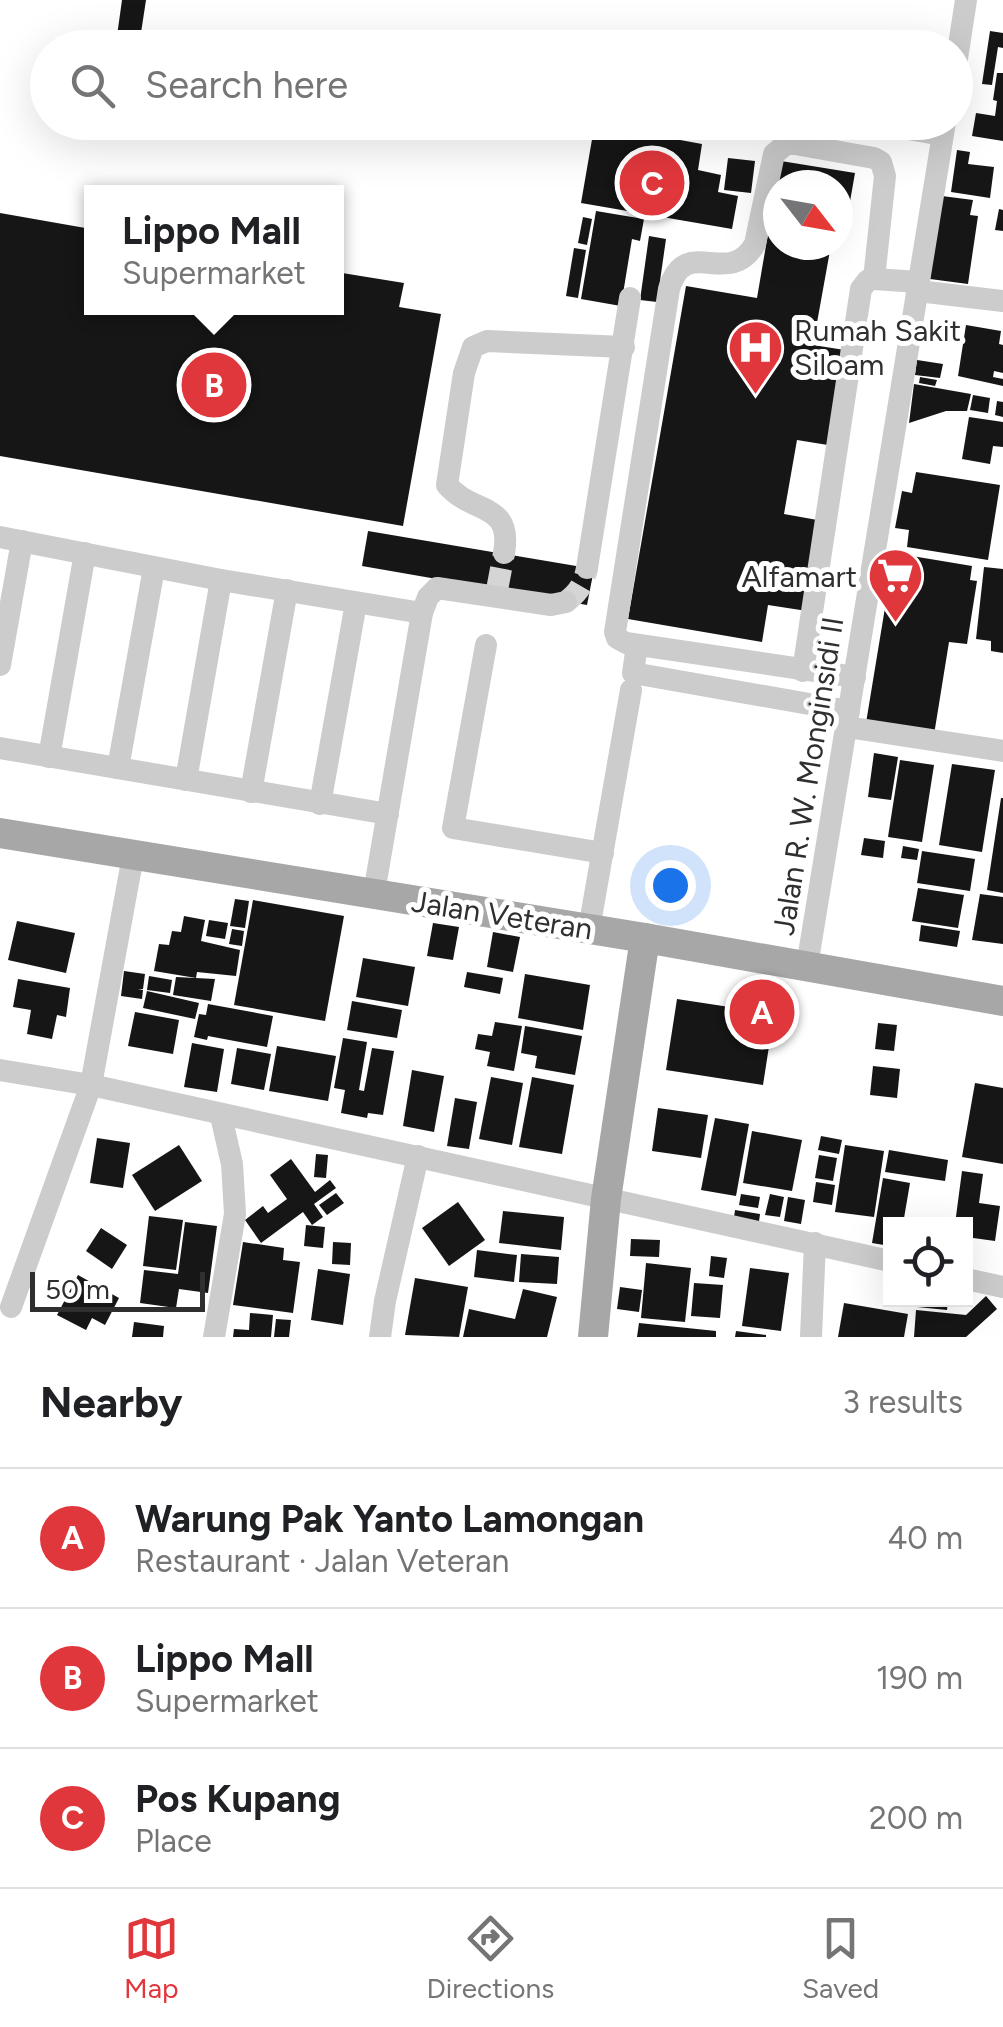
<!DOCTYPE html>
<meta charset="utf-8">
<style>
:root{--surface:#fff;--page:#f6f6f6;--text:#202124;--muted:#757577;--line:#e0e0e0;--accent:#e0373c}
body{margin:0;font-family:Figtree,sans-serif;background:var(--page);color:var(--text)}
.controls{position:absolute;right:30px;bottom:30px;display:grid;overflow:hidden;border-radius:0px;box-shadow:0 10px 40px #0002}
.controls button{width:90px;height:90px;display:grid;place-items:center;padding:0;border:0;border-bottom:2px solid var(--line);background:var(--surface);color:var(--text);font:50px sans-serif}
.compass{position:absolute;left:763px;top:170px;width:90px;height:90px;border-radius:50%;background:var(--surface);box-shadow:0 10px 40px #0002;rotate:121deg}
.scale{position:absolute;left:30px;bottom:25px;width:175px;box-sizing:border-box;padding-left:10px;border:5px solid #2f2f2f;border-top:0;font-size:28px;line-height:35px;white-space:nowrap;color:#2f2f2f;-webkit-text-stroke:8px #fff;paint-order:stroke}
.you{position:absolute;left:670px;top:885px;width:35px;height:35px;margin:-25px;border:8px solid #fff;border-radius:50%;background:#1a73e8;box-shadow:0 0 0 15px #1a73e833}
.badge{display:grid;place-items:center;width:65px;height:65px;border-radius:50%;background:var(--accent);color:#fff;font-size:32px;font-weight:700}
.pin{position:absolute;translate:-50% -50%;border:5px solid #fff;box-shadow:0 2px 10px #0006}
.popup{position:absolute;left:84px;top:185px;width:260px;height:130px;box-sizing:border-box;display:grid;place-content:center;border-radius:0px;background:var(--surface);filter:drop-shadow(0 2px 8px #0005);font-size:32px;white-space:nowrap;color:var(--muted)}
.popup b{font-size:38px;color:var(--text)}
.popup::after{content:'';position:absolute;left:50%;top:100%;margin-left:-20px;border:20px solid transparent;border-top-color:var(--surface)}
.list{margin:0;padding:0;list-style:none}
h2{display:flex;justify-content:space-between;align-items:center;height:130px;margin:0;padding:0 40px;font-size:42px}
h2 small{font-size:32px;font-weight:400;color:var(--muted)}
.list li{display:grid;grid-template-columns:65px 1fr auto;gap:30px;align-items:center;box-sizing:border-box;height:140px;padding:0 40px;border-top:2px solid var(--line)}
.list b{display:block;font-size:38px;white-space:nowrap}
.list p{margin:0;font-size:32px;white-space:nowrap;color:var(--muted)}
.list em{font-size:32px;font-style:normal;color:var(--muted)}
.icon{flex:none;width:55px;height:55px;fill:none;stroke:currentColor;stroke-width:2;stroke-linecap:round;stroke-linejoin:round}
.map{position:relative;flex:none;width:1003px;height:1337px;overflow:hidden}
.search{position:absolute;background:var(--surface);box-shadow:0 10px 40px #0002;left:30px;right:30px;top:30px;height:110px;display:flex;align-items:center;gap:25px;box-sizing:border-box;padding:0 35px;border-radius:55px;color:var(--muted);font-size:38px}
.sheet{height:550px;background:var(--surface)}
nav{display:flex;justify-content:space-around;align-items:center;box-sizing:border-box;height:140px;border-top:2px solid var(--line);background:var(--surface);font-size:28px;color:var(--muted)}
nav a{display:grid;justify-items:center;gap:5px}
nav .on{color:var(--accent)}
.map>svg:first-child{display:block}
.building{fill:#161616}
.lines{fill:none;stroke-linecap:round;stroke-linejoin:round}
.minor-tunnel{stroke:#d5d5d5;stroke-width:22;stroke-dasharray:22 11;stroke-linecap:butt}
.minor{stroke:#ccc;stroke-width:22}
.major{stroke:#a7a7a7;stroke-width:30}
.labels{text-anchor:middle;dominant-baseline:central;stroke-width:10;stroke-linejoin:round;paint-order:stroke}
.poi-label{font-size:30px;fill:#2f2f2f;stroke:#fff;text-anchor:start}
.street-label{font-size:30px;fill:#2f2f2f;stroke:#fff}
</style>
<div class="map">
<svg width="1003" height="1337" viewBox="0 0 1003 1337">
<rect width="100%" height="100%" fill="#fff"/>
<g class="building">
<path d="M122,0H146L139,46L116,43Z"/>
<path d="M990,31L1003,33V48L998,47L992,85L982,84Z"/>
<path d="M997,73H1003V141L972,136L976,113L995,116L997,101L993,100Z"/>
<path d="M595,122L632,124L631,131L702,144L698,170L721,175L718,192L738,196L732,229L581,203Z"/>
<path d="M957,150L970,152L968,164L994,167L990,198L951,192Z"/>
<path d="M728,158L755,161L751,193L724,190Z"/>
<path d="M781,161L855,173L845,230L838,229V185H776Z"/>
<path d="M776,187L778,245H831L813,345L851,351L834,446L797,440L784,514L823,521L807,611L768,605L762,642L628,619L686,286L757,298Z"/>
<path d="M942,196L973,200L970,215L978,216L968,284L930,279Z"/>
<path d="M999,209L1003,210V231L995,230Z"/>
<path d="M596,211L644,219L640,241L632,239L621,306L581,299Z"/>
<path d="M0,213L91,229V308H336V272L404,283L399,307L441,314L403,526L0,456Z"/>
<path d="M583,217L592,219L587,245L578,243Z"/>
<path d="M649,236L666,239L657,302L640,300Z"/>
<path d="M574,248L586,250L578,298L566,296Z"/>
<path d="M966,325L1001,331L999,344L1003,345V373L994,371L993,377L1003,379V386L958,376Z"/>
<path d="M917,360L943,364L940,378L915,375Z"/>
<path d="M920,377L937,380L935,386L919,383Z"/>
<path d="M914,384L971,394L967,411H946L909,423Z"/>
<path d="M973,395L990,398L988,413L970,410Z"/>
<path d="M997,401L1003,402V417L995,415Z"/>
<path d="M969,417L1003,422V447L993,446L990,464L962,459Z"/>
<path d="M916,472L1000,485L988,560L907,547L909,530L895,528L902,491L912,493Z"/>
<path d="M368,531L594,569L587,605L362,566Z"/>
<path d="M894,553L972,566L970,580L977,581L967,644L949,642L933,741L865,729Z"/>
<path d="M984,567L1003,569V653L991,651V641L976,639Z"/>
<path d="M874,753L898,757L891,800L868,797Z"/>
<path d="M900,760L934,765L922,842L888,837Z"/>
<path d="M952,764L995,770L982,852L939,845Z"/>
<path d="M1001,798H1003V893L987,890Z"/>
<path d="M864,838L885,841L883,858L861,855Z"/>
<path d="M903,846L919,849L917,860L901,858Z"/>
<path d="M922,851L975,859L970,891L917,883Z"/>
<path d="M918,888L964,895L958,928L912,921Z"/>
<path d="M980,894L1003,897V944L972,940Z"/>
<path d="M235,899L249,901L245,928L230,926Z"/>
<path d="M253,900L344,916L325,1021L234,1005Z"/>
<path d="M184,916L205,920L201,941L240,950L236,976L197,972L196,978L154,971L159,944L169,945L172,931L181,932Z"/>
<path d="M209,920L228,923L225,939L206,936Z"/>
<path d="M17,921L75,933L66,973L8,960Z"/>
<path d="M433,923L459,927L453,960L427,956Z"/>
<path d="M921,925L960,931L957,947L919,941Z"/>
<path d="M232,929L244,931L242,946L229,944Z"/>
<path d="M493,932L520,937L513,972L487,967Z"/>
<path d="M363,958L415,967L408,1006L356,997Z"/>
<path d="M124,971L145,974L143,989H138L143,990L142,999L121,996Z"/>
<path d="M467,972L503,978L500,994L464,987Z"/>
<path d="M525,974L590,985L583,1030L518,1018Z"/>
<path d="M149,976L172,980L170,993L147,990Z"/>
<path d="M176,977L215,979L211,1001L173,995Z"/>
<path d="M18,979L70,988L66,1017L57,1015L52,1039L27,1034L31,1010L13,1007Z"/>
<path d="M147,991L199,1003L195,1019L143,1008Z"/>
<path d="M751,997L772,1001L770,1013L774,1014L763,1085L666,1070L677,999L749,1010Z"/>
<path d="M352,1001L402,1010L397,1038L347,1030Z"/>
<path d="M208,1004L273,1016L267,1047L208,1036L207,1040L194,1037L199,1014L206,1015Z"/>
<path d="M135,1012L179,1020L173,1054L128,1046Z"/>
<path d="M495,1022L522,1026L514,1071L487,1066L490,1052L475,1049L478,1034L492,1036Z"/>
<path d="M878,1023L897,1025L894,1051L875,1049Z"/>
<path d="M525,1026L582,1036L575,1075L535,1068L537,1056L521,1053Z"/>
<path d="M343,1038L367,1042L359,1090L364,1091L372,1048L394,1051L383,1115L368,1113L367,1118L341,1113L345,1090L334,1088Z"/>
<path d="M192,1043L224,1049L217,1092L184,1087Z"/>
<path d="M277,1046L336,1056L328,1101L269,1091Z"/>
<path d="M237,1048L271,1054L264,1090L231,1084Z"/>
<path d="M873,1066L900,1069L897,1098L870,1095Z"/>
<path d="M412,1070L444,1076L434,1132L403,1126Z"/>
<path d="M491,1077L523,1083L512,1145L479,1139Z"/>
<path d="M532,1077L574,1085L562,1154L519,1147Z"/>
<path d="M975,1083L1003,1088V1164L962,1157Z"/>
<path d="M455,1098L477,1102L469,1149L447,1146Z"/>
<path d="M658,1108L708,1115L701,1158L652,1151Z"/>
<path d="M715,1118L749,1124L736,1196L701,1190Z"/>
<path d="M752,1131L802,1140L792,1191L743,1183Z"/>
<path d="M821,1136L842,1140L839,1154L818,1150Z"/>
<path d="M97,1138L130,1143L123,1188L90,1183Z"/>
<path d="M179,1145L202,1181L155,1211L132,1175Z"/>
<path d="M845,1145L884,1151L874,1217L835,1212Z"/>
<path d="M889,1150L948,1160L945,1181L885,1172Z"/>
<path d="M316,1154L328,1155L326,1178L314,1177Z"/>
<path d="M819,1155L837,1158L833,1181L815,1178Z"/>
<path d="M291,1159L315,1192L330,1180L336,1188L314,1204L323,1217L312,1225L303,1212L261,1243L245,1220L263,1206L268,1213L287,1199L270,1175Z"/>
<path d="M962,1171L983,1174L979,1203L1000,1206L995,1241L966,1237V1224H955Z"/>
<path d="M883,1178L910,1183L903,1224H890V1246L872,1243Z"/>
<path d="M816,1182L835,1185L832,1205L813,1202Z"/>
<path d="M336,1193L344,1203L327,1215L319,1205Z"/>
<path d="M741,1194L760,1197L758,1208L739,1205Z"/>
<path d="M770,1194L784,1197L780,1217L765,1215Z"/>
<path d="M788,1197L805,1200L801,1224L784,1221Z"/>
<path d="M458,1202L485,1240L449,1266L422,1228Z"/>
<path d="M735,1210L760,1214L758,1229L733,1225Z"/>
<path d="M503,1211L564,1217L561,1250L499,1243Z"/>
<path d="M149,1216L183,1220L176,1270L143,1266Z"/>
<path d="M185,1222L217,1226L208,1293L179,1289L176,1308L140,1303L144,1270L178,1274Z"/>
<path d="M306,1225L325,1227L323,1248L304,1246Z"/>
<path d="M101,1228L127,1245L112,1269L86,1251Z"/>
<path d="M631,1239L660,1240L659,1257L630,1256Z"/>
<path d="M243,1242L284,1248L283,1260L300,1262L293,1313L233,1305Z"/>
<path d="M333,1242L351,1243L350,1265L332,1264Z"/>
<path d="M477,1250L517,1255L514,1282L474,1277Z"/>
<path d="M521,1254L559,1257L557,1284L519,1282Z"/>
<path d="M711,1256L727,1258L724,1278L709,1276Z"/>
<path d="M646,1263L691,1268L685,1322L641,1318Z"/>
<path d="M750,1268L789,1273L781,1331L742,1326Z"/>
<path d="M318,1269L350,1274L343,1325L311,1320Z"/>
<path d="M78,1275L119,1298L105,1325L92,1318L86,1330L57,1315Z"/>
<path d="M415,1278L468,1287L459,1337L405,1335Z"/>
<path d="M694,1283L723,1285L720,1318L691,1316Z"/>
<path d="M620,1287L642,1290L639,1312L617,1309Z"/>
<path d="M523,1289L557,1297L547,1337H463L469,1309L515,1319Z"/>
<path d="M986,1296L997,1309L966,1337H914L916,1310L966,1315Z"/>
<path d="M917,1300H948L947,1310L917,1307Z"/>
<path d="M844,1303L908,1314L904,1337H838Z"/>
<path d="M250,1313L273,1315L271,1337H233L234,1329L249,1330Z"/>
<path d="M276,1319L291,1320L289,1337H274Z"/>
<path d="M134,1322L164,1326L163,1337H132Z"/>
<path d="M639,1323L716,1331V1337H637Z"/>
<path d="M736,1331L766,1335V1337H735Z"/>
</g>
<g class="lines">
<g class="minor-tunnel">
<path d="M497,590L504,553"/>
<path d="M566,602C579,592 584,584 587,568"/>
</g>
<g class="minor">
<path d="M956,65L966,0"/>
<path d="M869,122L942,135"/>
<path d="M918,291L1003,301"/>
<path d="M0,537L221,580L422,613"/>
<path d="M504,553C513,502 473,515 447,485L464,373L473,347L487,341L624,347"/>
<path d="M587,568L630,298"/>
<path d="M486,645L453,828L603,853"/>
<path d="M637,645L633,673L849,711"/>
<path d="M0,665L22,541"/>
<path d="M803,671L861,289L868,280L874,279L919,282"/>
<path d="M855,677L626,643L617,638L615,632L669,289C686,233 728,290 755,244L774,154L786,144H795L874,158L881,162L885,176L874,279"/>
<path d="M847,727L1003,751"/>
<path d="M0,748L388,814"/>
<path d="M49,757L85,553"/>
<path d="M118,768L154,568"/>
<path d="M186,780L221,580"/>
<path d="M251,792L287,590"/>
<path d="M320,804L356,603"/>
<path d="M133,856L91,1085L890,1261"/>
<path d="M374,893L422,613L428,597L437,588L551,605L566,602"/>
<path d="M589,929L631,690"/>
<path d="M807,966L945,122"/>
<path d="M0,1070L91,1085L11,1307"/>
<path d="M966,1279L1003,1287"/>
<path d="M214,1337L235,1214L232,1164L221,1116"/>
<path d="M380,1337L385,1301L418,1156"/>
<path d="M811,1337L815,1243"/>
</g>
<g class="major">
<path d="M0,833L645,938L1003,1001"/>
<path d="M593,1337L606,1199L645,938"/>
</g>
</g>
<defs>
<symbol id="hospital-pin" viewBox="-11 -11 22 30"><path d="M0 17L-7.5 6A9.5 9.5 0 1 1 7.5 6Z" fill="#e0373c" stroke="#fff"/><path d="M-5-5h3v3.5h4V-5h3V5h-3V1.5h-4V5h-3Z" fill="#fff"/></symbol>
<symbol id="supermarket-pin" viewBox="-11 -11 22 30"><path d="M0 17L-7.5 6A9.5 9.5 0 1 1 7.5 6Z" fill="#e0373c" stroke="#fff"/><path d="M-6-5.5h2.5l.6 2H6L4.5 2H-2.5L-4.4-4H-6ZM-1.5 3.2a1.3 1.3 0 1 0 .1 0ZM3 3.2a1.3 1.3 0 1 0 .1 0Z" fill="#fff"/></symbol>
</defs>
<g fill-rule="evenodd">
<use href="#hospital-pin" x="724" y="316" width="63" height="86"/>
<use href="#supermarket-pin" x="864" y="544" width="63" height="86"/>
</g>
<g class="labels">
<g class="poi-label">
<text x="794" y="330">Rumah Sakit<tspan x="794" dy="34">Siloam</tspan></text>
<text x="857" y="576" text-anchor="end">Alfamart</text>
</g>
<g class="street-label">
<text transform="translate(808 776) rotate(-81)">Jalan R. W. Monginsidi II</text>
<text transform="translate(502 915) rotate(9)">Jalan Veteran</text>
</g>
</g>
</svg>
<div class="controls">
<button><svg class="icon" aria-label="locate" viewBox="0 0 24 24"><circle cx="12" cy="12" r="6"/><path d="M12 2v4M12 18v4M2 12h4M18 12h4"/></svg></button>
</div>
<svg class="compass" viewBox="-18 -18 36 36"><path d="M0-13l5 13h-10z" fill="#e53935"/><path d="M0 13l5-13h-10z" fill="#757577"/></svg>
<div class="scale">50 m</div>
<div class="you"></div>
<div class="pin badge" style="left:762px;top:1012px">A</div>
<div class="pin badge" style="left:214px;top:385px">B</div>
<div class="popup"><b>Lippo Mall</b>Supermarket</div>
<div class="pin badge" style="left:652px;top:183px">C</div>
<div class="search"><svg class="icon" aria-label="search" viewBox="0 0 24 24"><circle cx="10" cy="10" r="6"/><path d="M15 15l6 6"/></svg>Search here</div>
</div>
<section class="sheet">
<h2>Nearby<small>3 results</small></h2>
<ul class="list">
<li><span class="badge">A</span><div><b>Warung Pak Yanto Lamongan</b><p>Restaurant · Jalan Veteran</p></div><em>40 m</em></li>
<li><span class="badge">B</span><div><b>Lippo Mall</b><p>Supermarket</p></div><em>190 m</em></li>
<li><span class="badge">C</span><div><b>Pos Kupang</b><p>Place</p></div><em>200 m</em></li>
</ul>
</section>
<nav>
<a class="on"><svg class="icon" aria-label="map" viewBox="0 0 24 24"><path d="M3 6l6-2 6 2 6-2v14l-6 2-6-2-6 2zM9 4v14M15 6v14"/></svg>Map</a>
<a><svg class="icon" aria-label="directions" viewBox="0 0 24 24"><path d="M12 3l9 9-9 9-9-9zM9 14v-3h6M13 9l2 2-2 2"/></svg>Directions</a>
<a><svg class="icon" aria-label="saved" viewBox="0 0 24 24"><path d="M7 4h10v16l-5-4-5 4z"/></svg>Saved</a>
</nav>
